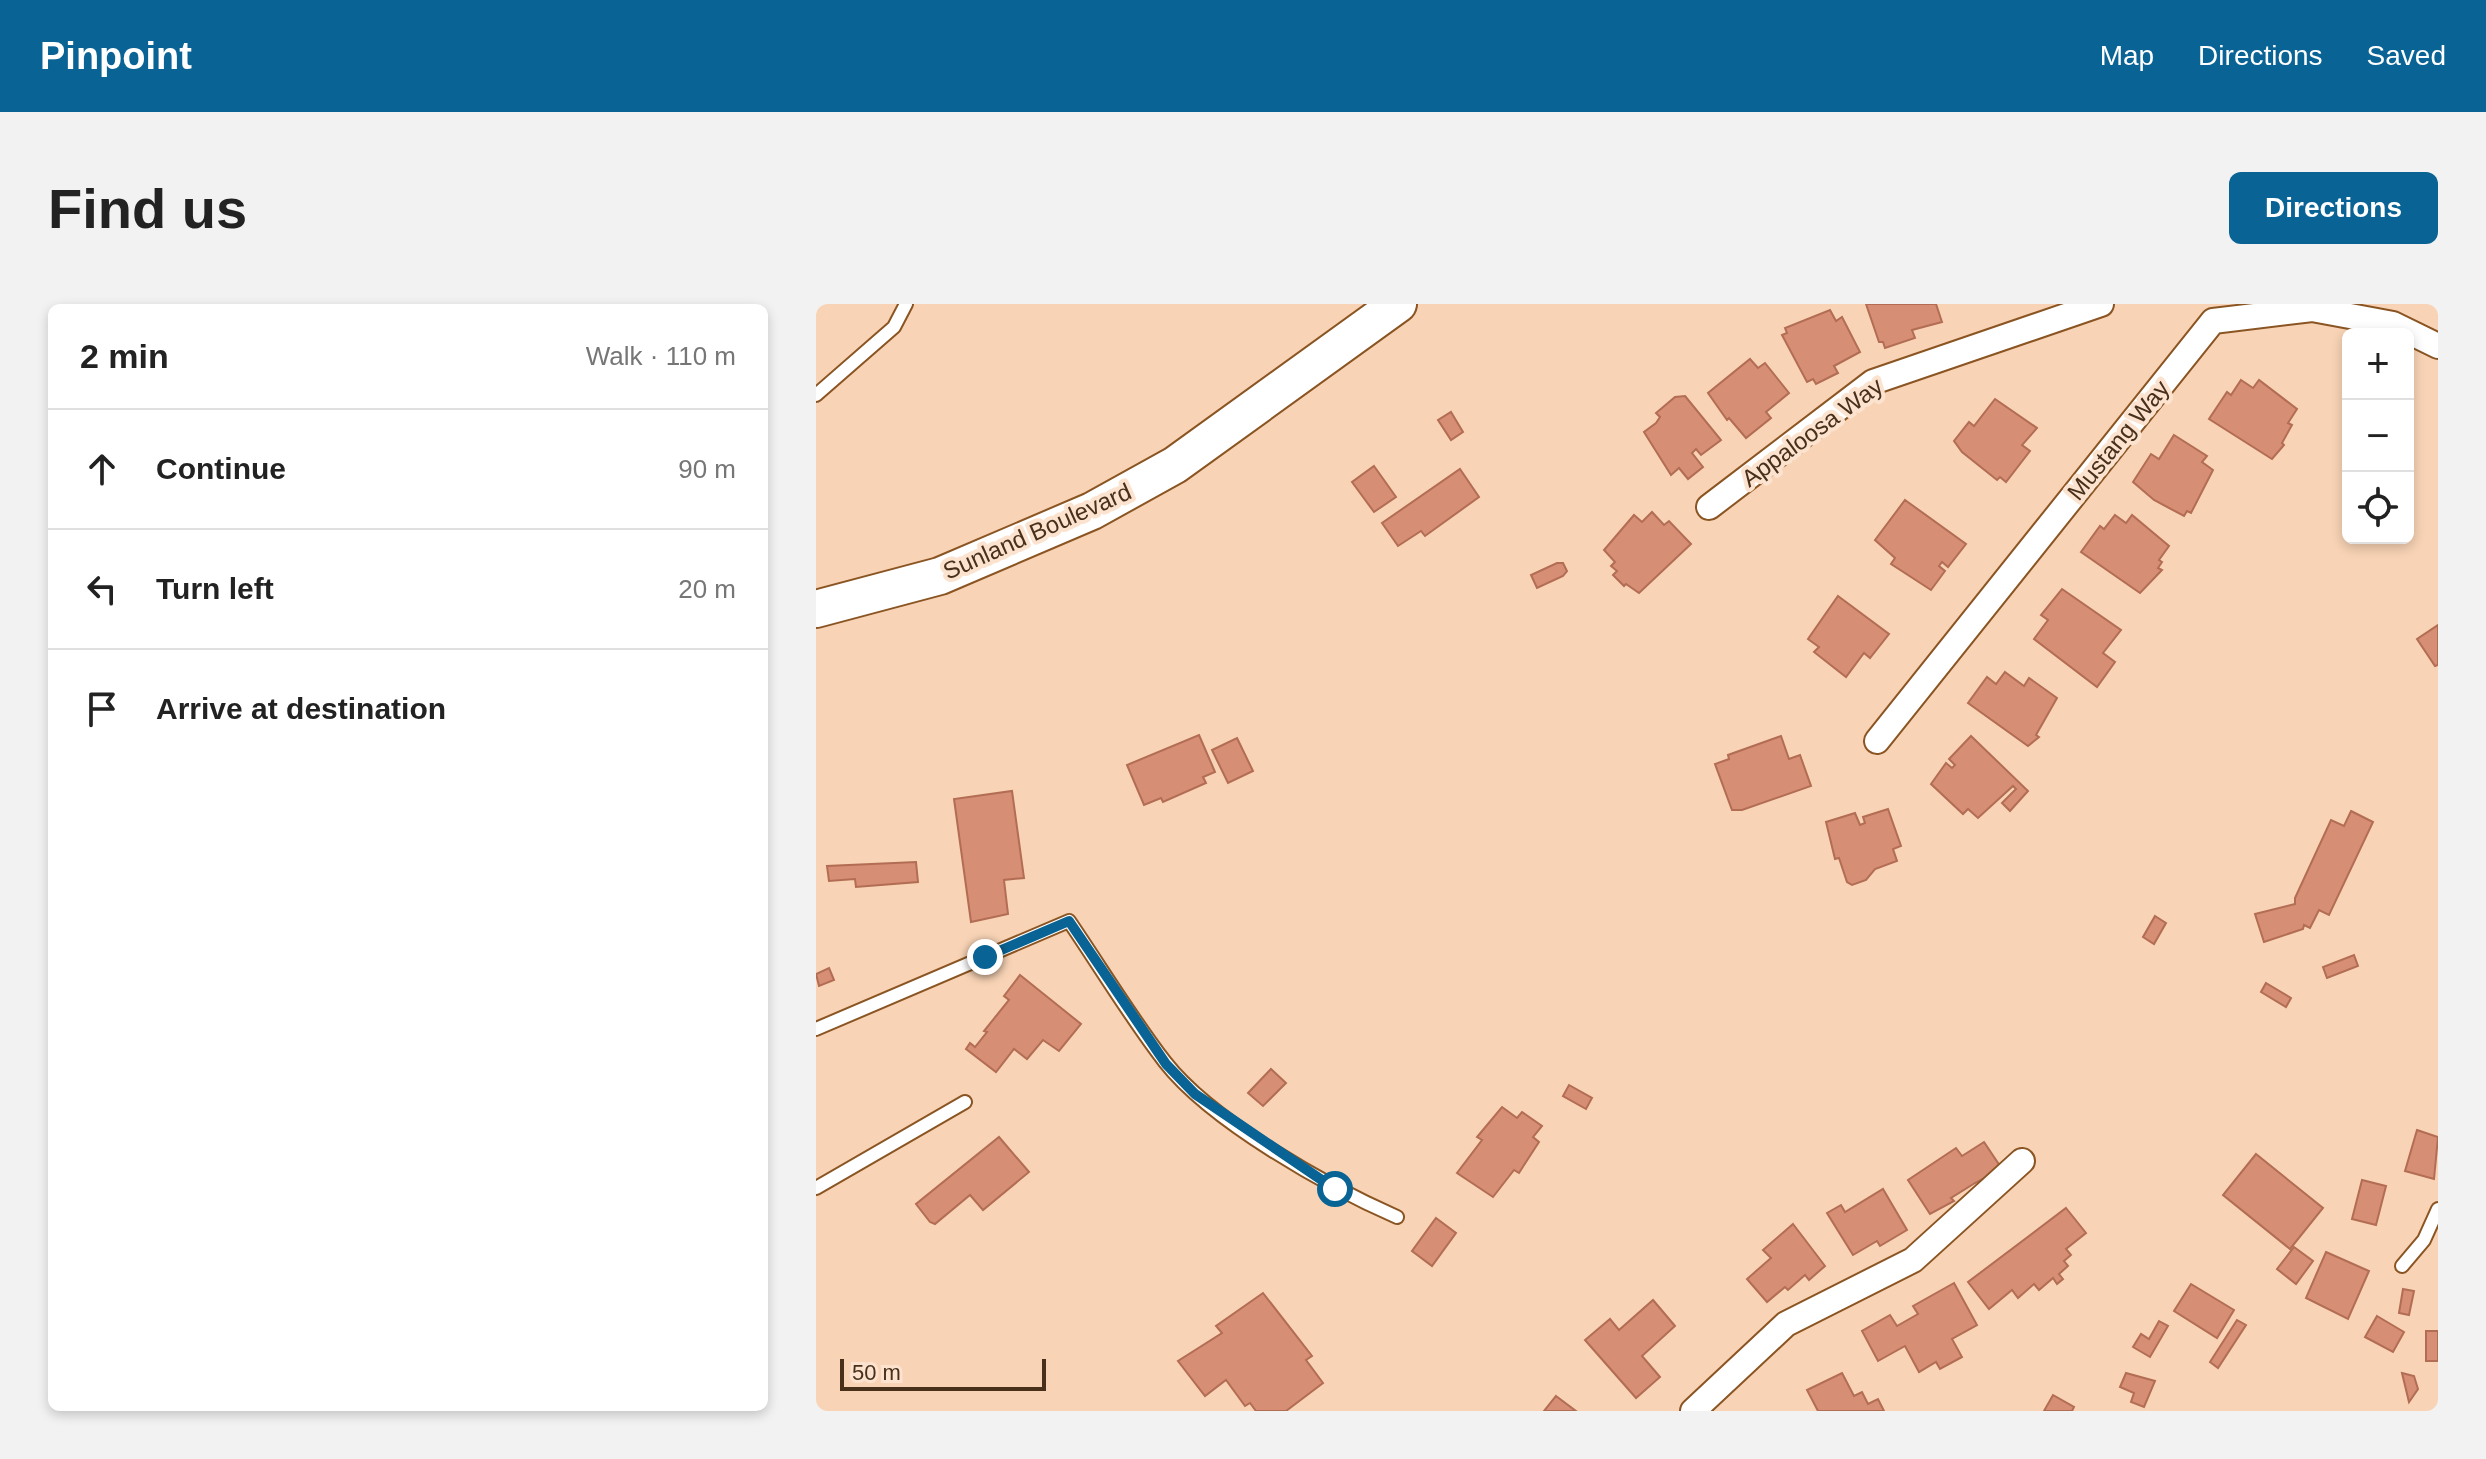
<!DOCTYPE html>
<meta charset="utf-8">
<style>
:root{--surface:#fff;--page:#f2f2f2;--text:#222;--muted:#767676;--line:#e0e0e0;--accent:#096394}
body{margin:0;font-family:Arial,sans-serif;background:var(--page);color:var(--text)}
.controls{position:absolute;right:24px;top:24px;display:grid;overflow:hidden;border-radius:12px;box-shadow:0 4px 12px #0003}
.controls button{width:72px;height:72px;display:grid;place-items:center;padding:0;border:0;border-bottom:2px solid var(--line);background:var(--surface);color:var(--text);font:40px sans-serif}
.scale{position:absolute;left:24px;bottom:20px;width:206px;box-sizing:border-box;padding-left:8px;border:4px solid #48301b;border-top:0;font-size:22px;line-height:28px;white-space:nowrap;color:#48301b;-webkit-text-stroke:6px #fce3cf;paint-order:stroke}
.stop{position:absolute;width:24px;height:24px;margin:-18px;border:6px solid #096394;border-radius:50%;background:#fff}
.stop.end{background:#096394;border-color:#fff;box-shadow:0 2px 8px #0008}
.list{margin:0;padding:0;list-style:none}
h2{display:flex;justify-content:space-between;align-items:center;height:104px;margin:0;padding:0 32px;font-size:34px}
h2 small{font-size:26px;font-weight:400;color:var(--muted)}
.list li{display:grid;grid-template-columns:52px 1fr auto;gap:24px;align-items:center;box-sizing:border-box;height:120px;padding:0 32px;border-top:2px solid var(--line)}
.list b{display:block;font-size:30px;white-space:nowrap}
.list em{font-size:26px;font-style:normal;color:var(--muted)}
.icon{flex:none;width:44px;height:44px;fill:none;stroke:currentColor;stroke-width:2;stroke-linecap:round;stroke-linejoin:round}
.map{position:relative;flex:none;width:1622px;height:1107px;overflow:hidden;border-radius:12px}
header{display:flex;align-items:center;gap:48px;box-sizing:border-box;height:112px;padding:0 40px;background:var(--accent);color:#fff}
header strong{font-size:38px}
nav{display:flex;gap:44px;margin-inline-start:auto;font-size:28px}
.intro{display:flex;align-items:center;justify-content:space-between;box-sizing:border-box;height:192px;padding:0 48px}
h1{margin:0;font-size:56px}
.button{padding:20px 36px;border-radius:12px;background:var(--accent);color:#fff;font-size:28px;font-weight:700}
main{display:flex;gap:48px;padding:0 48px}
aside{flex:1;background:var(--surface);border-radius:12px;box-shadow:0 4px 12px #0003}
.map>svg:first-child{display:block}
.building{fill:#d68e74;stroke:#b26d54;stroke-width:2}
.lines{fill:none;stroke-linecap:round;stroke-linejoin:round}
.lane-casing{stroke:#8a5522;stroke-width:16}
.street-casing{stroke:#8a5522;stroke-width:28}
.primary-casing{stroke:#8a5522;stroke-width:40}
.lane{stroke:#fff;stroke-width:12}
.street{stroke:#fff;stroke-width:24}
.primary{stroke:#fff;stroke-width:36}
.route{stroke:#096394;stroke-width:10}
.labels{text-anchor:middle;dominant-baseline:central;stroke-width:8;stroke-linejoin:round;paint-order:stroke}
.street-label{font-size:24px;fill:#48301b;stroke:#fce3cf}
</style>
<header>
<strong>Pinpoint</strong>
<nav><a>Map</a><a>Directions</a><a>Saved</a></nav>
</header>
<div class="intro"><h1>Find us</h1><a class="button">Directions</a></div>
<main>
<aside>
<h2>2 min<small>Walk · 110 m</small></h2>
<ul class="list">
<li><svg class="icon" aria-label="ahead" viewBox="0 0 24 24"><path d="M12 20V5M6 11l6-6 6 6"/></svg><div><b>Continue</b></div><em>90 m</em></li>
<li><svg class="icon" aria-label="left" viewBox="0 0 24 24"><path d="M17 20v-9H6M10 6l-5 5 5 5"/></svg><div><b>Turn left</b></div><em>20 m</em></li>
<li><svg class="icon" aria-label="arrive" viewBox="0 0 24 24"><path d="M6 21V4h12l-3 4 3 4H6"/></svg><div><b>Arrive at destination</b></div></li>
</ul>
</aside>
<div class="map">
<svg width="1622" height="1107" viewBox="0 0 1622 1107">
<rect width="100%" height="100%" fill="#f8d3b5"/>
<g class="building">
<path d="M1050,0H1120L1126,18L1096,26L1099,34L1069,44L1067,38H1063Z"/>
<path d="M1014,6L1020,17L1026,13L1044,48L1018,62L1022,69L1000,80L997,75L991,78L966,31L971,29L969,24Z"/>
<path d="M934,55L942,64L949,59L973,89L950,108L955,114L930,134L913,114L911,116L892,89Z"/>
<path d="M1425,76L1437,84L1443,76L1481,105L1472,119L1476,121L1466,139L1468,141L1456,155L1393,115L1411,88L1415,91Z"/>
<path d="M869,92L905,136L885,151L880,145L876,149L887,163L872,175L863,164L855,171L828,128L840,119L844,113L840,109L859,93Z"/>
<path d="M1179,95L1221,124L1206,141L1214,147L1190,178L1184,173L1181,176L1146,148L1138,137L1153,118L1158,122Z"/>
<path d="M635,108L647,128L635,136L622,116Z"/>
<path d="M1358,131L1391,152L1386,158L1397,166L1375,209L1371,207L1368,212L1338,196L1317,178L1335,150L1343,155Z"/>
<path d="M558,162L580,193L558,208L536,178Z"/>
<path d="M644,165L663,193L609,232L605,227L582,242L566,219Z"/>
<path d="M1089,196L1150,240L1132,263L1126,258L1123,262L1129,267L1115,286L1075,260L1079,254L1059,236Z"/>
<path d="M836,208L848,221L853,217L875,240L823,289L810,280L808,282L797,271L801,267L795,262L799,258L788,246L818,211L826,218Z"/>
<path d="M1299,211L1310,219L1316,211L1353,242L1343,256L1346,258L1342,264L1346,266L1324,289L1265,248L1284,222L1288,225Z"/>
<path d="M741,259H747L751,267L747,272L721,284L715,271Z"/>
<path d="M1246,285L1305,326L1287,349L1299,358L1281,383L1218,335L1232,316L1225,311Z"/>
<path d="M1022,292L1073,330L1054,354L1048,349L1030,373L998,348L1003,343L992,335Z"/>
<path d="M1622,321V361L1619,362L1601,335Z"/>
<path d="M1189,368L1208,382L1213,374L1241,394L1220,431L1223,433L1212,442L1152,399L1171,373L1180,380Z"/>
<path d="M383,431L399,468L387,473L390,479L347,498L345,494L328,501L311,461Z"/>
<path d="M965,432L973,455L984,451L995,482L926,506H916L899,460L913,455L912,451Z"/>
<path d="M1155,432L1212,487L1194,507L1186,499L1200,485L1197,482L1162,514L1152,505L1147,510L1115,480L1130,459L1136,464L1139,461L1133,455Z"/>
<path d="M421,434L437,467L412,479L396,446Z"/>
<path d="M196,487L208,574L188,576L192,610L155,618L138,495Z"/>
<path d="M1072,505L1085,542L1077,545L1081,557L1059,565L1050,576L1036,581L1031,578L1023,554L1019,555L1010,518L1039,509L1044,521L1049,519L1047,513Z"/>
<path d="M1535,507L1557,518L1513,611L1503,606L1494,624L1488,621L1487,625L1448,638L1439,610L1479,600V594L1515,516L1528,522Z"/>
<path d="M100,558L102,578L40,583L39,575L13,577L11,562Z"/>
<path d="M1339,612L1350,619L1338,640L1327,633Z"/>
<path d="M1538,651L1542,662L1511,674L1507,663Z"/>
<path d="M13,664L18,676L3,682L0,670Z"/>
<path d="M204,671L265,720L243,747L227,736L211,755L198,745L180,768L150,745L154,739L159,743L171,728L168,727L193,696L188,692Z"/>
<path d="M1450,679L1475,694L1470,703L1445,688Z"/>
<path d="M455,765L470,779L447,802L432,789Z"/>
<path d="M753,781L776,794L770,805L747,792Z"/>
<path d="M686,803L701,814L706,808L726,822L717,833L723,838L710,858L703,869L698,866L677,893L641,869L666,836L661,833Z"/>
<path d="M1601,826L1622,833L1618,875L1589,867Z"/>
<path d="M183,833L213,868L167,906L154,891L119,920L114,918L100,900Z"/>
<path d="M1168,838L1186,865L1159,879L1135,894L1138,897L1114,910L1092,876L1140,844L1146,852Z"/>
<path d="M1440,850L1507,904L1474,945L1407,891Z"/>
<path d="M1546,876L1570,882L1560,921L1536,915Z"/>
<path d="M1067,885L1091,926L1064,942L1061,937L1037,951L1011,909L1025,901L1029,908Z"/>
<path d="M1250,904L1270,929L1250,945L1255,951L1248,957L1252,962L1243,970L1247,975L1241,980L1237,974L1223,986L1218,980L1202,994L1196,986L1173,1005L1152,978Z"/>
<path d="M620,914L640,929L616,962L596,947Z"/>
<path d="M977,920L1009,962L993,976L989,971L972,986L969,983L951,998L931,975L955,954L947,946Z"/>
<path d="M1478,943L1497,957L1480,980L1461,965Z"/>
<path d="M1510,948L1553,967L1532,1015L1490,994Z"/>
<path d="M1138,979L1161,1021L1136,1035L1146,1053L1124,1065L1120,1058L1103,1068L1089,1042L1062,1057L1046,1027L1074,1011L1081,1022L1102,1010L1097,1002Z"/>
<path d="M1375,980L1418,1006L1401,1034L1358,1007Z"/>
<path d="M1587,985L1598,987L1593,1011L1583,1009Z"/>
<path d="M447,989L496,1052L490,1056L507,1079L470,1107H440L434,1099L429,1102L410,1076L389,1092L362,1057L406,1029L400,1022Z"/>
<path d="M837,996L859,1022L826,1052L844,1073L820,1094L769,1036L794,1015L803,1026Z"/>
<path d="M1561,1012L1588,1028L1577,1048L1549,1033Z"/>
<path d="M1421,1016L1430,1021L1402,1064L1394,1058Z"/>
<path d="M1343,1017L1352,1022L1334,1053L1317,1043L1325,1030L1333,1035Z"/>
<rect x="1610" y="1027" width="12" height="30"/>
<path d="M1026,1069L1038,1092L1046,1088L1052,1100L1062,1095L1068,1107H1002L991,1086Z"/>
<path d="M1310,1069L1339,1077L1328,1103L1315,1098L1318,1089L1304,1083Z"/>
<path d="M1586,1069L1598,1072L1602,1085L1593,1098Z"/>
<path d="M1237,1091L1258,1103L1256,1107H1228Z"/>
<path d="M740,1092L760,1107H728Z"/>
</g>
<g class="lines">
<defs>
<g id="lane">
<path d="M0,91L78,23L90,0"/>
<path d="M0,725L253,617C285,664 315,714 349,758C395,817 512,883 581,913"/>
<path d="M0,884L149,798"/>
<path d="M1586,962L1608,936L1622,905"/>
</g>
<g id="street">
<path d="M893,203L1057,78L1285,0"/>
<path d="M1061,437L1397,17L1496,5L1577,20L1622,42"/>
<path d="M877,1107L970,1020L1097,956L1206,857"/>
</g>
<path id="primary" d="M0,305L124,272L276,207L359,161L582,0"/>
</defs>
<use href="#lane" class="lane-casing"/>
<use href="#street" class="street-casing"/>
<use href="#primary" class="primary-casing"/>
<use href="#lane" class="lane"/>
<use href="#street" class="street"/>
<use href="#primary" class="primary"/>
</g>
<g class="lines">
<path class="route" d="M169,653L253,617L350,760L379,790L519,885"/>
</g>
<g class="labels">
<g class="street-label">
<text transform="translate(996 128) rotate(-36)">Appaloosa Way</text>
<text transform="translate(1302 136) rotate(-51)">Mustang Way</text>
<text transform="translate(221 227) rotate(-24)">Sunland Boulevard</text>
</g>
</g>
</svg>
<div class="controls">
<button>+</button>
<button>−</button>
<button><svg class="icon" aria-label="locate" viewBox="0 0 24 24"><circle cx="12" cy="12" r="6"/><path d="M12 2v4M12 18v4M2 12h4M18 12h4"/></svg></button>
</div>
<div class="scale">50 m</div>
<div class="stop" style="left:519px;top:885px"></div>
<div class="stop end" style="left:169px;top:653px"></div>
</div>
</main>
